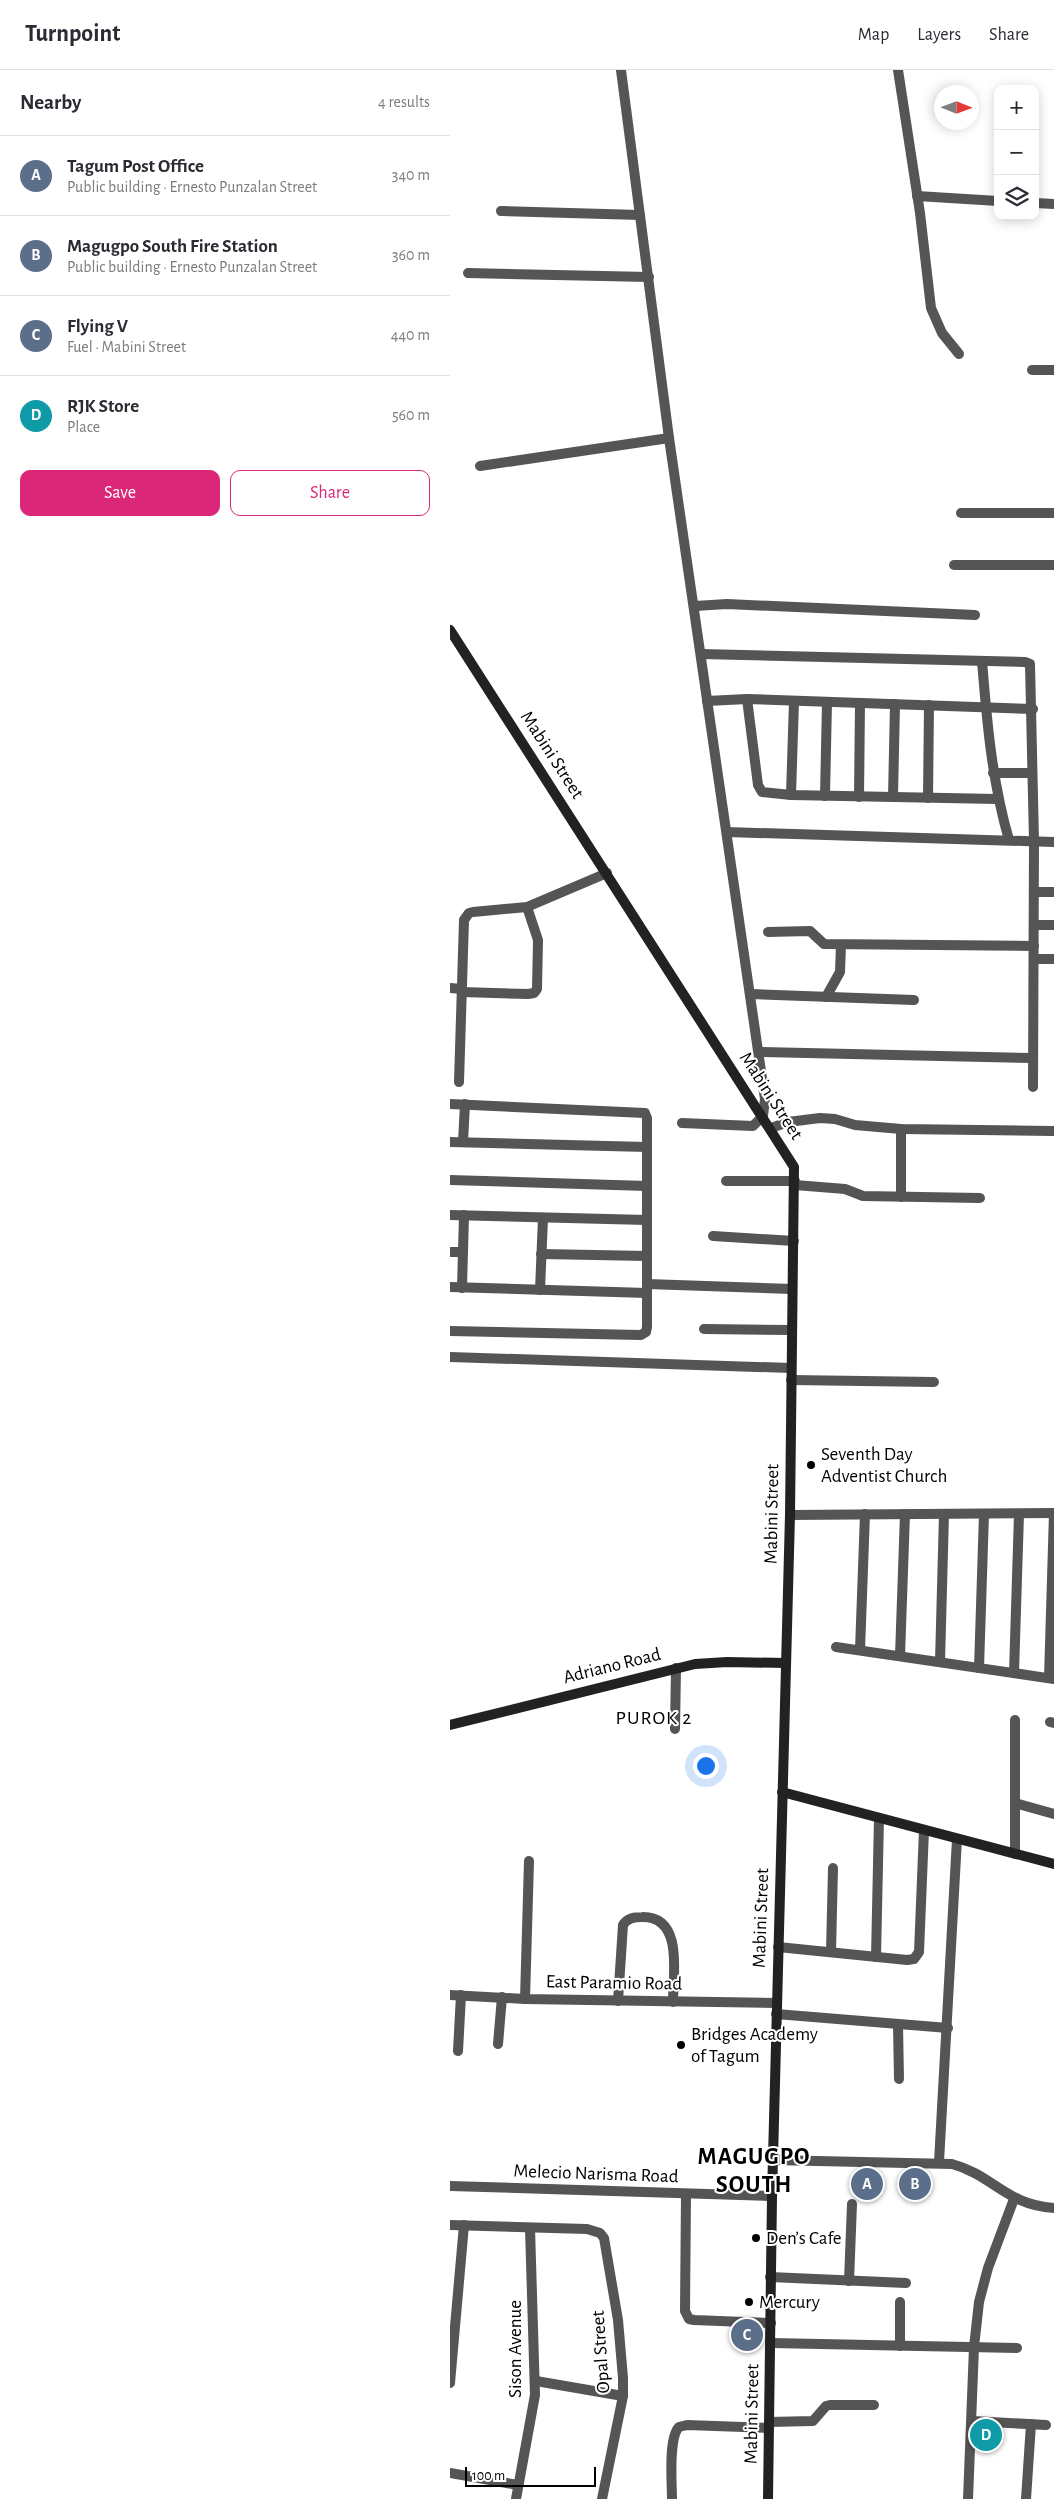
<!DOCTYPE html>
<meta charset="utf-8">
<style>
:root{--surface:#fff;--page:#f2f2f3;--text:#2b2b33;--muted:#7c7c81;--line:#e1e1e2;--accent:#db2777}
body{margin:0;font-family:"Alegreya Sans",sans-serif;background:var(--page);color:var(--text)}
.controls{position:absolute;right:15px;top:15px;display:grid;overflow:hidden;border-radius:10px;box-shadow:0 2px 12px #0003}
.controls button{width:45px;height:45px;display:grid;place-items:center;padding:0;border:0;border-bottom:1px solid var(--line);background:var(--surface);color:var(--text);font:25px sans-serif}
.compass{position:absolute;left:484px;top:15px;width:45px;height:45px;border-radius:50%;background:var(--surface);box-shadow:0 2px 12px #0003;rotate:91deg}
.scale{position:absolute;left:15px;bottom:12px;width:131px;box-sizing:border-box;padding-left:5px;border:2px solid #000;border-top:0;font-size:14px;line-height:18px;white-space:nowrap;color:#000;-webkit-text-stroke:4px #fff;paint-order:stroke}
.you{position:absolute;left:255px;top:1695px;width:18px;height:18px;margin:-12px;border:4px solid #fff;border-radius:50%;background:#1a73e8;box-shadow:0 0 0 8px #1a73e833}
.badge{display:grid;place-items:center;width:32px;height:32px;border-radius:50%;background:var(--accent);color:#fff;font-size:16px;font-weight:700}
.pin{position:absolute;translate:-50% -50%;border:2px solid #fff;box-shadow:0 1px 5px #0006}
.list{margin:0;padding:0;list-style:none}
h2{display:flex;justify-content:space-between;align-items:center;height:65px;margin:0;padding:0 20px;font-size:21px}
h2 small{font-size:16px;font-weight:400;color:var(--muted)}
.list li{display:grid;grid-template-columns:32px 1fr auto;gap:15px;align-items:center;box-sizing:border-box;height:80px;padding:0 20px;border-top:1px solid var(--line)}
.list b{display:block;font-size:19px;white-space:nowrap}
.list p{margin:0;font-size:16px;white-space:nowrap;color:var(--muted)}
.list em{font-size:16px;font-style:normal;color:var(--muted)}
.actions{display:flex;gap:10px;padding:15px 20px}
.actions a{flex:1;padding:11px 0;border:1px solid var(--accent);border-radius:10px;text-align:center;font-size:18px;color:var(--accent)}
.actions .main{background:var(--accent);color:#fff}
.icon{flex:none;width:28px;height:28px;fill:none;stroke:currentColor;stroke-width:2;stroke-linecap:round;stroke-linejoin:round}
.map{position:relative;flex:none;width:604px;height:2429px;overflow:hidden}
header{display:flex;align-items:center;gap:30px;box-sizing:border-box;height:70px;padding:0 25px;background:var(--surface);border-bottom:1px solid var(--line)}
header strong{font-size:24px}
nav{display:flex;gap:28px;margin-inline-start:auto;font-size:18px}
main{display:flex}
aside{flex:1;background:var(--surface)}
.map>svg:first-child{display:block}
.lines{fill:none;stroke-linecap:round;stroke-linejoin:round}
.street{stroke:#555;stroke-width:10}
.secondary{stroke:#222;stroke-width:10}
.poi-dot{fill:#000;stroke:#fff;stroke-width:2}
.labels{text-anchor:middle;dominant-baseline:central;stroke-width:4;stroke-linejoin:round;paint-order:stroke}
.street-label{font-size:19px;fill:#000;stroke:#fff}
.poi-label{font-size:19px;fill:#000;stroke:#fff;text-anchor:start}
.neighbourhood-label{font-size:20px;letter-spacing:1px;fill:#000;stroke:#fff}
.district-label{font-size:24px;font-weight:bold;letter-spacing:1px;fill:#000;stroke:#fff}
</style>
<header>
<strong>Turnpoint</strong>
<nav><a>Map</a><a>Layers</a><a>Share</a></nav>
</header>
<main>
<aside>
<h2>Nearby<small>4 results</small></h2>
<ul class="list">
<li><span class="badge" style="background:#5c6f8a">A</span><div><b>Tagum Post Office</b><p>Public building · Ernesto Punzalan Street</p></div><em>340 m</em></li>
<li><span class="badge" style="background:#5c6f8a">B</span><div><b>Magugpo South Fire Station</b><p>Public building · Ernesto Punzalan Street</p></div><em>360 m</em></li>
<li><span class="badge" style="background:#5c6f8a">C</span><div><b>Flying V</b><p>Fuel · Mabini Street</p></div><em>440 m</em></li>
<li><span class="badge" style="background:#0f9aa8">D</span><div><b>RJK Store</b><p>Place</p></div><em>560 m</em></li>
</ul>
<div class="actions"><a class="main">Save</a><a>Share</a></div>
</aside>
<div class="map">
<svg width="604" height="2429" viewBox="0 0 604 2429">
<rect width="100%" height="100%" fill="#fff"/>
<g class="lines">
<g class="street">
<path d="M171,0L219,368L315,1029L313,1046L303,1056L232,1053"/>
<path d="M448,0L470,143L481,238L492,263L509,284"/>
<path d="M467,126L548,131"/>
<path d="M585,133L604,134"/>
<path d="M51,141L190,145"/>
<path d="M18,203L199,207"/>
<path d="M582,300H604"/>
<path d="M30,396L219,368"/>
<path d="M511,443H604"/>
<path d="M504,495H604"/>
<path d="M245,536L277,534L525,545"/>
<path d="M251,584L575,592L580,594L584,771L583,1017"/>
<path d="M532,591C537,653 542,711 559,770"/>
<path d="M297,629L308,715L312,722L341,725L547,729"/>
<path d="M257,631L297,629L583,639"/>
<path d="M543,703H582"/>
<path d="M341,725L344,631"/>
<path d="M375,726L377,632"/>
<path d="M409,727L410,633"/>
<path d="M443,727L445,634"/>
<path d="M478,728L479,635"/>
<path d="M277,762L604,772"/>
<path d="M584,822H604"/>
<path d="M584,855H604"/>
<path d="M318,862L360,861L374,874L584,876"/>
<path d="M584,889H604"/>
<path d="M0,918L12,919"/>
<path d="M12,922L78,924L84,923L87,919L88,870L77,837"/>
<path d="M301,924L464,930"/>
<path d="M376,927L390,902L391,875"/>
<path d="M310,982L583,988"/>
<path d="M9,1012L14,850L19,843L23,842L77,837L157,803"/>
<path d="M0,1034L195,1043L197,1048V1257L196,1262L191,1265L0,1261"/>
<path d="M321,1058L338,1052L370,1048L385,1049L405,1055L451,1059L603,1061"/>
<path d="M451,1059V1127"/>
<path d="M0,1072L197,1077"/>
<path d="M13,1072L15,1034"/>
<path d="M0,1110L197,1116"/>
<path d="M276,1111H345"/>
<path d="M345,1115L395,1119L413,1126L530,1128"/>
<path d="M0,1145L197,1150"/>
<path d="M263,1166L344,1171"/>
<path d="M0,1182H13"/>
<path d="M91,1184L197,1186"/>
<path d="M197,1214L342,1219"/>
<path d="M0,1217L197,1223"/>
<path d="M12,1218L14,1145"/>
<path d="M90,1220L93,1148"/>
<path d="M254,1259L342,1260"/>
<path d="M0,1287L341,1298"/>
<path d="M341,1310L484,1312"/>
<path d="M340,1445L604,1443"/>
<path d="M386,1577L604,1609"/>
<path d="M410,1580L415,1444"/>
<path d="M450,1586L455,1444"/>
<path d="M490,1592L494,1444"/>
<path d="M529,1598L534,1444"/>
<path d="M564,1603L569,1444"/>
<path d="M599,1608L604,1443"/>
<path d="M565,1650V1784"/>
<path d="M600,1652L604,1653"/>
<path d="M225,1659L226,1598"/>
<path d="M565,1733L604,1744"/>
<path d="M328,1877L457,1890L464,1889L469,1882L474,1760"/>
<path d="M381,1882L383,1798"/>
<path d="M426,1887L429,1748"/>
<path d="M0,1925L75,1929L327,1933"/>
<path d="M75,1929L79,1791"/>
<path d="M168,1931L173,1855C177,1848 184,1847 192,1847C234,1846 223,1905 223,1932"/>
<path d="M326,1944L498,1958"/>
<path d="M448,1954L449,2009"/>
<path d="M48,1974L52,1927"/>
<path d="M8,1981L11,1925"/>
<path d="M322,2090L502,2094C543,2105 556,2135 604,2138"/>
<path d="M489,2092L507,1769"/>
<path d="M0,2116L322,2126"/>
<path d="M236,2124L235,2241L239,2249L244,2250L321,2253"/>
<path d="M0,2155L137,2159L150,2163L154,2168L168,2250L173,2308V2326L152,2429"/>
<path d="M320,2207L456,2213"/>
<path d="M399,2211L402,2134"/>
<path d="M450,2232V2276"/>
<path d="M321,2273L567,2278"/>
<path d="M86,2311L173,2326"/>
<path d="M0,2313L14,2155"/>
<path d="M522,2351L596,2355"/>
<path d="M319,2352L363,2351L376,2336L380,2335H424"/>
<path d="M0,2403L68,2415"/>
<path d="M66,2429L85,2325L80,2158"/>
<path d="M222,2429C222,2413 218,2368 229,2357L237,2355L319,2358"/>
<path d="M518,2429L524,2277L529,2232L538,2198L564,2129"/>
<path d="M576,2429L581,2354"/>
</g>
<g class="secondary">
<path d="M0,560L344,1097L340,1445L322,2126L318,2429"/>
<path d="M0,1655L245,1594L277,1592L336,1593"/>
<path d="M332,1722L604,1794"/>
</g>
</g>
<g class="poi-dot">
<circle cx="361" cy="1395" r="5"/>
<circle cx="231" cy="1975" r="5"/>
<circle cx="306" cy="2168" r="5"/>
<circle cx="299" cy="2232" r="5"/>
</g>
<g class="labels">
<g class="street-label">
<text transform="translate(102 685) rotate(57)">Mabini Street</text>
<text transform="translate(321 1026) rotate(57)">Mabini Street</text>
<text transform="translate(322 1444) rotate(-89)">Mabini Street</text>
<text transform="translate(162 1596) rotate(-14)">Adriano Road</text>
<text transform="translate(311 1848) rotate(-88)">Mabini Street</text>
<text transform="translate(164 1913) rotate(1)">East Paramio Road</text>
<text transform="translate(146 2104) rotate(2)">Melecio Narisma Road</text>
<text transform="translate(65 2279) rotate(-90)">Sison Avenue</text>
<text transform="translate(151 2282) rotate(-94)">Opal Street</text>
<text transform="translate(302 2344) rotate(-89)">Mabini Street</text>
</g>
<g class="poi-label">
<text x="371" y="1384">Seventh Day<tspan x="371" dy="22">Adventist Church</tspan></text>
<text x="241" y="1964">Bridges Academy<tspan x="241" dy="22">of Tagum</tspan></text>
<text x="316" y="2168">Den’s Cafe</text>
<text x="309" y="2232">Mercury</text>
</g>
<g class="neighbourhood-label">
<text x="204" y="1648">PUROK 2</text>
</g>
<g class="district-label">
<text x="304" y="2087">MAGUGPO<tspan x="304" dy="28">SOUTH</tspan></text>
</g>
</g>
</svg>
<div class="controls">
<button>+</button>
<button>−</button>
<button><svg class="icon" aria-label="layers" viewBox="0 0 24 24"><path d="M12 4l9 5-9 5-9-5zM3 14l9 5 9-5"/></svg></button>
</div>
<svg class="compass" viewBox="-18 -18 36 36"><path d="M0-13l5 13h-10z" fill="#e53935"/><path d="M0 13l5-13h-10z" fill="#7c7c81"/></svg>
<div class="scale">100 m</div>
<div class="you"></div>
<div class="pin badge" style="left:417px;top:2114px;background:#5c6f8a">A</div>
<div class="pin badge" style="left:465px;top:2114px;background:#5c6f8a">B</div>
<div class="pin badge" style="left:297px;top:2265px;background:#5c6f8a">C</div>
<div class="pin badge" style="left:536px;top:2365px;background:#0f9aa8">D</div>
</div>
</main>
